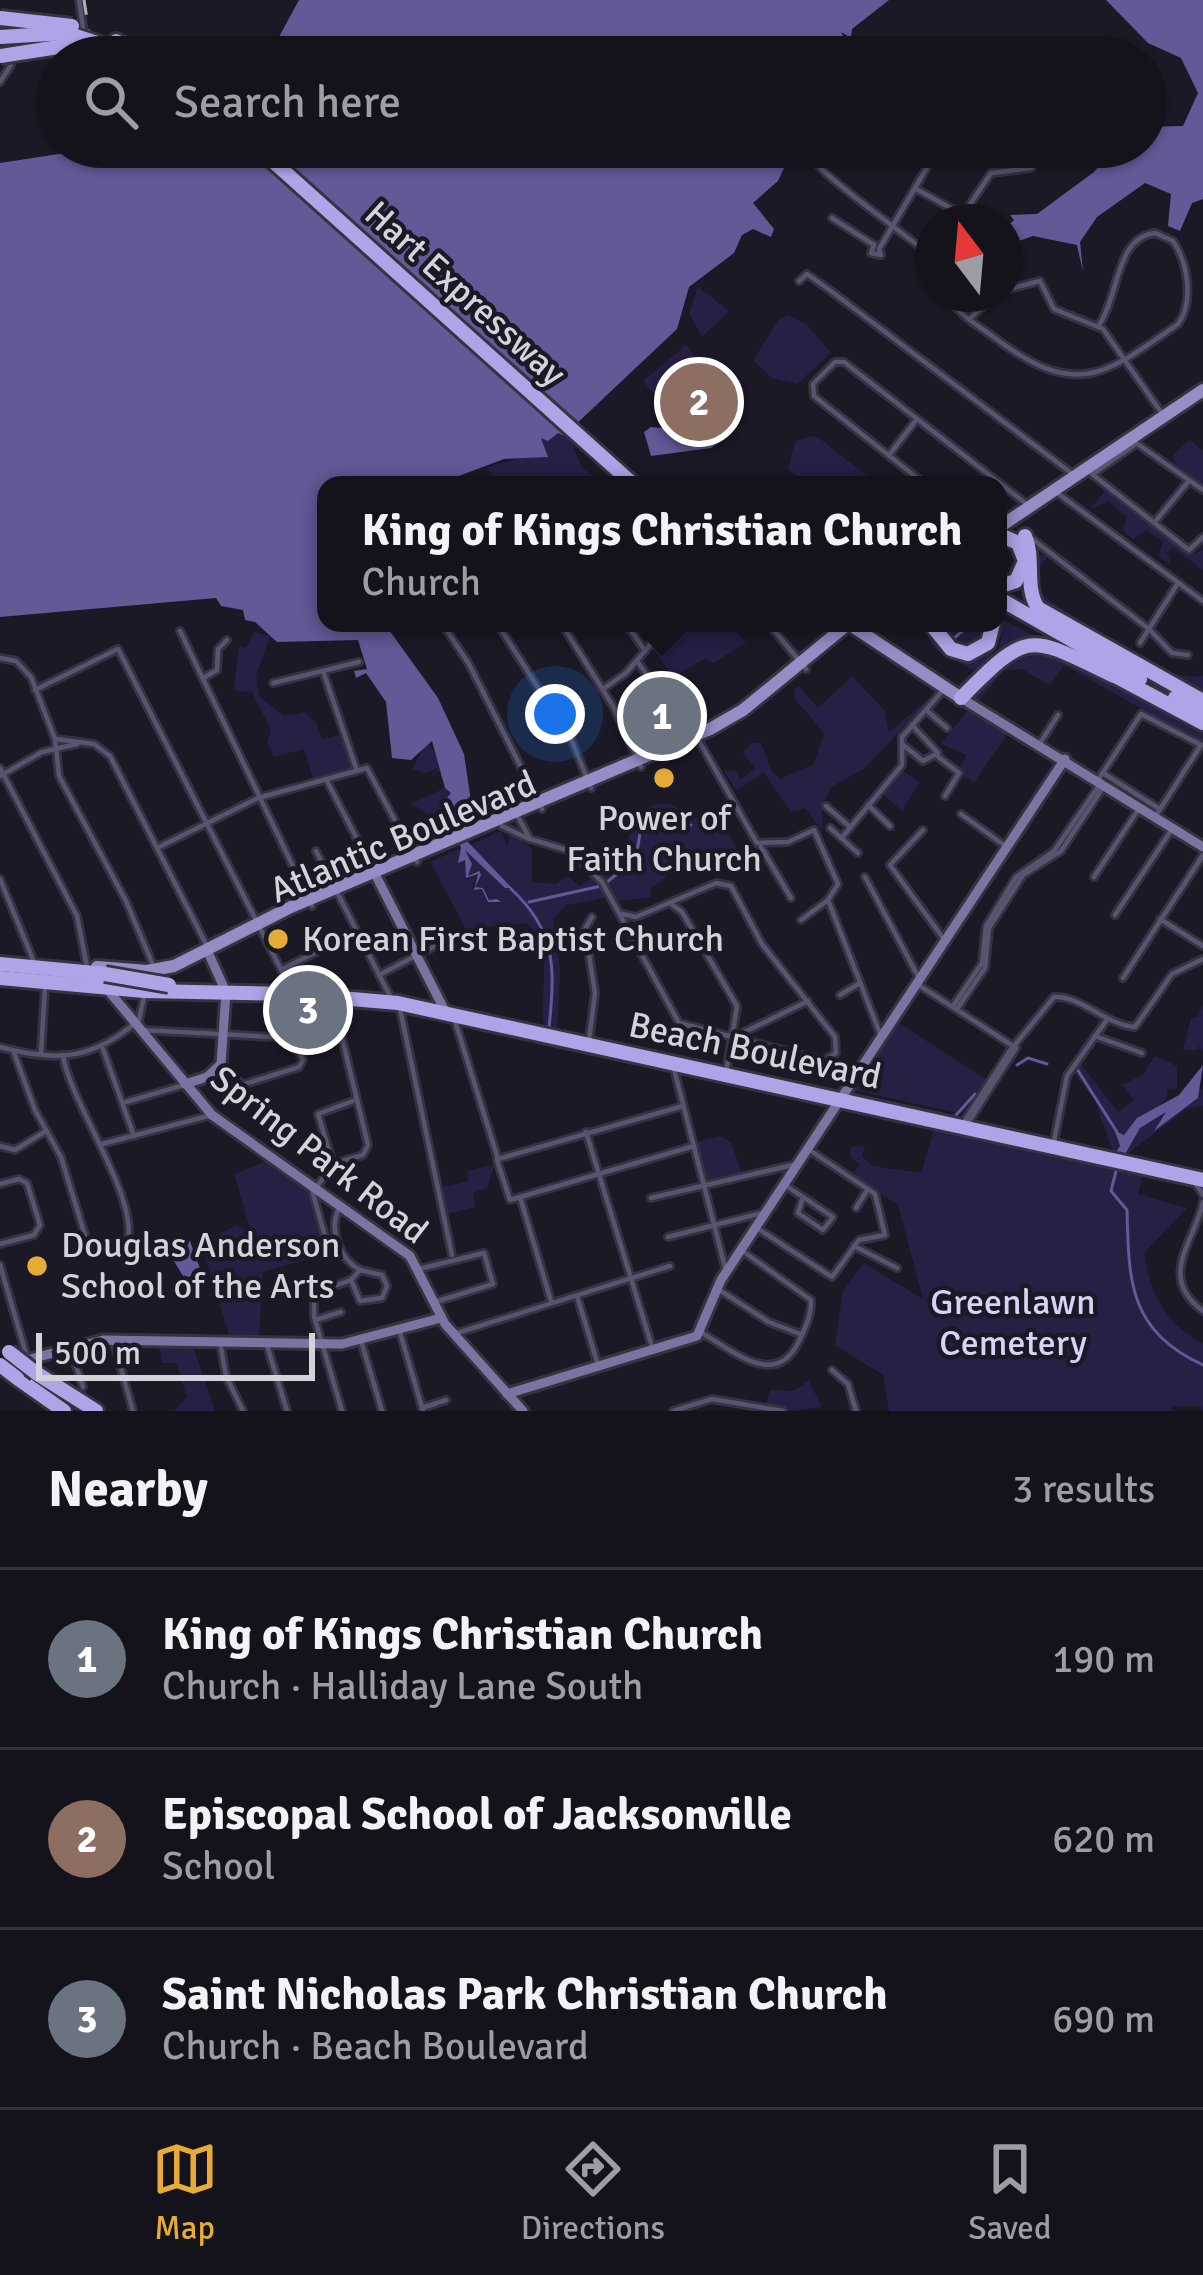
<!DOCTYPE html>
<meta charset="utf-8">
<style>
:root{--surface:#14131c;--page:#1d1c25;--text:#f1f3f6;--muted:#9d9ea3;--line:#33323b;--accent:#e6ac36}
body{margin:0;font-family:Signika,sans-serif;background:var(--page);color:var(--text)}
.compass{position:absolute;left:915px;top:204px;width:108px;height:108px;border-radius:50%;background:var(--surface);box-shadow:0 3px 9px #0004;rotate:344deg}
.scale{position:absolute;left:36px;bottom:30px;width:279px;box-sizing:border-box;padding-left:12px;border:6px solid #d4d3dc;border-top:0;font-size:33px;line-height:42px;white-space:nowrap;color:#d4d3dc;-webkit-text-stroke:9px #1b1926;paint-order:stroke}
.you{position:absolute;left:555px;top:714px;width:42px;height:42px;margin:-30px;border:9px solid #fff;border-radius:50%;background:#1a73e8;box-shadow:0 0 0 18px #1a73e833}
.badge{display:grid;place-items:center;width:78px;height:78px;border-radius:50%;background:var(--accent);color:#fff;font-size:39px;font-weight:700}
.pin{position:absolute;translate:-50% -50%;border:6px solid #fff;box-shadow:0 3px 12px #0006}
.popup{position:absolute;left:317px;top:476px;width:690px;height:156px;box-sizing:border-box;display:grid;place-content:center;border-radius:24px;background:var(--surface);filter:drop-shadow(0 3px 9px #0005);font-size:39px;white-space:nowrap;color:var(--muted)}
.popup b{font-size:45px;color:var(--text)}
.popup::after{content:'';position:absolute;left:50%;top:100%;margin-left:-24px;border:24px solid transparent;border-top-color:var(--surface)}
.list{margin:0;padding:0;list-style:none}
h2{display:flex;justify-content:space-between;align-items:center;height:156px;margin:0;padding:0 48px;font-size:51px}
h2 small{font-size:39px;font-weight:400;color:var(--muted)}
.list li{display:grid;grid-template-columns:78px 1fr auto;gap:36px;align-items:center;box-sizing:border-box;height:180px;padding:0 48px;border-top:3px solid var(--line)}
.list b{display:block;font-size:45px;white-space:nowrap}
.list p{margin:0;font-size:39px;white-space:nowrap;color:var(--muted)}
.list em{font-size:39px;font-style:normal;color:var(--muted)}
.icon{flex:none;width:66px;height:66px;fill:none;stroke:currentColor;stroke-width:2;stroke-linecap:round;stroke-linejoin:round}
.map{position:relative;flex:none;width:1203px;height:1411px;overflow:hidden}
.search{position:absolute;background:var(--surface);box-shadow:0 3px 9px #0004;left:36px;right:36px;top:36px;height:132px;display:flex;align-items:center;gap:30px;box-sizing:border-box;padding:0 42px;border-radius:66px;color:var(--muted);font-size:45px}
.sheet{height:696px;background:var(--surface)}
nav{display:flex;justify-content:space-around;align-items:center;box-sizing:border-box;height:168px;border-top:3px solid var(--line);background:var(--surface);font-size:33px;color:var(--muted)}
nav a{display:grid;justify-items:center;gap:6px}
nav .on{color:var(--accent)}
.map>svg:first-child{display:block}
.green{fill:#271f44}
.water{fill:#645897}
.pier{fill:#1b1926}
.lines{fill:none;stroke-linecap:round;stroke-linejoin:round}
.stream{stroke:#645897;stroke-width:3}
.street-casing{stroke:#35333f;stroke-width:10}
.secondary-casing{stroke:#35333f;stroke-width:15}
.primary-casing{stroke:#35333f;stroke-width:18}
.highway-casing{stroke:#35333f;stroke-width:20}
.street{stroke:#58546f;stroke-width:4.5}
.secondary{stroke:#7b74a0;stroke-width:9}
.primary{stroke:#968dc6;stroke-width:12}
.highway{stroke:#afa4e8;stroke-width:14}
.rail{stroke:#b2b1bb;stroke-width:3;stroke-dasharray:15 15;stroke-linecap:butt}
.highway-bridge-casing{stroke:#35333f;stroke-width:20;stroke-linecap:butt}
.highway-bridge{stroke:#afa4e8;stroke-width:14}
.poi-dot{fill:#e6ac36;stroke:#1b1926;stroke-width:4.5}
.labels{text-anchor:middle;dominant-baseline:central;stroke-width:9;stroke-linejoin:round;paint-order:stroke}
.street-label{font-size:36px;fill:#d4d3dc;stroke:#1b1926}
.poi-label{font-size:36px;fill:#d4d3dc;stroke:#1b1926;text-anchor:start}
.park-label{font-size:36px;fill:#d7d2f7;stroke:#1b1926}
</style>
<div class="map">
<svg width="1203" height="1411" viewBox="0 0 1203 1411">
<rect width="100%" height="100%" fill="#1b1926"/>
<g class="green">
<path d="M698,287L729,311L702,337L689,313Z"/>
<path d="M789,315L806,324L831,353L797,384L772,378L753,360L779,319Z"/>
<path d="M686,345L706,369L662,405L643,381Z"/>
<path d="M558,432L570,438L581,466L604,485H571L562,477L545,485H499L487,467L544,452L541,437Z"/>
<path d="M813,436L819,438L879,485L864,478L858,485H808L788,469L795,441Z"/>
<path d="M1190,440L1203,451V485L1176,465L1173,455Z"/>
<path d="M1106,490L1189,555L1203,550V570L1173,548L1167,553L1171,564L1158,557L1163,542L1146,530L1133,540L1123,530L1127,517L1108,501L1089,510Z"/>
<path d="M1038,555H1049L1035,572L1036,590C1069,615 1164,685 1203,676V697L1042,607C1031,594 1029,569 1038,555Z"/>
<path d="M998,616L1038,639L1015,642L995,664L1001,639Z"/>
<path d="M673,623H726L746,642L714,663L704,659L673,677L652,647Z"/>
<path d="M921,623L957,653L995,637L992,657L962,687H956L974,671L934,648Z"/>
<path d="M932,623H991L988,640L964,652Z"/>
<path d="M254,632L270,636L256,676L259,696L284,716L304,712L316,722L322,739L343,734L352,768L313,778L304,749L274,757L267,742L271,730L252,692L236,691L234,686L239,646L246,648Z"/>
<path d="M1037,646L1203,731V743L1064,665L1050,685L1022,669L1004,670L979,701L972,697L987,675Z"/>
<path d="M852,676L885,711L889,732L937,692L864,769L833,786L823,802L822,830L805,808L791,812L764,773L736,790L724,771L734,770L741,779L755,768L743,753L751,743H761L772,772L780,779L814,764L824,733L795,699L794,688L800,687L818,708Z"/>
<path d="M968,710L1009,732L974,782L963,776L960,767L967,755L941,744Z"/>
<path d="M428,741L444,769L430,775L441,767L427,773L412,769Z"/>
<path d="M902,771L920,782L902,811L882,793Z"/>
<path d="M445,788L452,793L455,833L438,840C439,822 426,811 410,804Z"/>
<path d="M655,804H671L693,818L714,812L741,854L722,847L664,871L666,877L650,889L651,897L618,901L598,873L625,851L633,818Z"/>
<path d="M501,831L508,847L510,833L532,849V882L556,884L568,876L579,886L594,877L611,897L566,905L553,919L560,969L557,1029L544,1026C538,992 556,951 527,923L466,929L430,862L461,848L468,879L478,874L472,888L483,890L474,887L480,876L477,871L468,876L472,864L465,850L505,888L511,887L468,846Z"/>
<path d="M1203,1004V1051L1197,1045L1199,1050H1183L1191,1018L1198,1017Z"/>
<path d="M896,1021L987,1080L962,1114L849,1089Z"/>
<path d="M1154,1056L1177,1066V1088L1168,1089L1166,1101C1142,1118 1128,1129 1114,1154L1095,1100L1073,1072L1079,1062L1118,1112L1134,1100L1122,1085L1144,1074Z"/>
<path d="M1203,1088V1106L1186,1109L1124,1156L1140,1128L1166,1111L1154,1131Z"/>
<path d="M935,1126L1143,1174L1138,1194L1187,1208L1144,1253C1151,1295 1164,1322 1203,1344V1411L1200,1406H1172V1411H889L883,1375L835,1345L843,1291L864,1263L923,1299L898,1205L852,1175L860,1164L851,1158V1147L865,1146L862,1156L873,1166L921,1173Z"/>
<path d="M720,1136L731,1142L742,1174L706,1182L695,1142Z"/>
<path d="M269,1160L310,1189L328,1253L263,1272L259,1338H230L204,1253L210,1238L237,1225L251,1232L234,1174Z"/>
<path d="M495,1164L487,1188L473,1193L475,1207L444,1215L439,1188L469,1181L467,1171Z"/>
<path d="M159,1346H193L215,1411H174L187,1397L176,1363H162Z"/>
<path d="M809,1381L822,1407L790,1411L766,1406L770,1390L793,1391Z"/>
</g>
<g class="water">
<path d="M299,0H889L852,29L851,38L841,32L848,45L841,57H268Z"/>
<path d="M1106,0H1203V199L1192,203L1180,231L1168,226L1171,194L1145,183L1097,217L1080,242L1083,272L1077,245L1033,236L1005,246V228L1014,220L1010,215L1037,214L1094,172L1115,147H1146V127L1183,126L1198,93L1181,58L1148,43Z"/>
<path d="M104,147H794L778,181L753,203L774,229L771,237L753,229L742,235L734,253L689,287L677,329L573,427L570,438L558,433L548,441L541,438L548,457L504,459L435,485H326V623H384L438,698L464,754L471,801L469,820L462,823L464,838L512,888H505L465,850L472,864L468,876L479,871L481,875L475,887L483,888L489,900L497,899L501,902H488L482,889L474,890L478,874L466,878L465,860L458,863L461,848L443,803L451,793L445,788L432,741L411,760L392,758L386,702L366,673L356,678L354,671L367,669L358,640L277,642L255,622L245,620L243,610L221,606L216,598L0,617V163Z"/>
<path d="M651,427L704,432L717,443L711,448L651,456L644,432Z"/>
<path d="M1203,1065L1198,1098L1154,1131L1166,1112L1140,1128L1124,1156L1114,1154L1120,1146L1115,1131L1124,1135L1137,1118L1179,1095Z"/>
<path d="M171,1241H190L204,1279L188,1284L164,1245Z"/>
</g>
<path class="pier" d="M245,147H261L578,434L575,441Z"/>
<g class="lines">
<g class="stream">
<path d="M953,639L972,623"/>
<path d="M606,883L636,858L640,833L650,824L691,825"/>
<path d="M511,889C557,931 555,969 549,1028"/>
<path d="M529,902L601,886"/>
<path d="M1017,1065L1028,1058L1047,1064"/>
<path d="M1077,1069L1117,1132"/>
<path d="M956,1115L975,1094"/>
<path d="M1117,1167L1111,1191L1127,1210C1129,1281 1128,1330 1203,1365"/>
</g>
<defs>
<g id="street">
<path d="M79,0L84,34"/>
<path d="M966,57L969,49L1026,57"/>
<path d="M0,82L11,65L4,23"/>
<path d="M824,147L816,162C818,172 916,243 933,257"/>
<path d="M918,190L954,210L967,209L991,173L1031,168L1048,147"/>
<path d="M832,218L874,245"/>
<path d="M874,245L871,253L881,255L879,249L939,147"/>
<path d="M799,281L807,274L831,291L1070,472"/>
<path d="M1005,290L1040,281L1054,309L1103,329L1163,415"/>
<path d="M947,294C956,314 978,325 995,338C1076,399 1104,376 1178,324C1194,302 1188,263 1173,241L1155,233C1115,238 1120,294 1099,325"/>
<path d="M969,319L997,294"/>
<path d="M1132,440L1203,490"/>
<path d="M889,455L917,419"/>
<path d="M1088,471L1189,550L1203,537"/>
<path d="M1093,474L1136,444"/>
<path d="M926,485L814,396L813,384L835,362H844L1024,502"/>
<path d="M1056,492L1203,601"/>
<path d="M998,516L1000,517"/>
<path d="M1154,523L1187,483"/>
<path d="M1031,538L1149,629L1172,653L1188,655"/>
<path d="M442,623L469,664L542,809"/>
<path d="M497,623L572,741L591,788"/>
<path d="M561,623L613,706L641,767"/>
<path d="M626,623L645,651"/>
<path d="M768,623L806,669"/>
<path d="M180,631L312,906"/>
<path d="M1140,643L1178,583"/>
<path d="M0,658L16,661L31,677L55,739L59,776L126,901L153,965"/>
<path d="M637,661L662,696"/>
<path d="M323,671L356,768"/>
<path d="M205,677L217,670L218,649L227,640"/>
<path d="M273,683L359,662"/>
<path d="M603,689L626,673L669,623"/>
<path d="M35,690L118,649L291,989"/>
<path d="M926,710L947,728"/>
<path d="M56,739L94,744L110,756L206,944"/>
<path d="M698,739L757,843L788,842L814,830L838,884L828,900L881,1036"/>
<path d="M1040,743L1058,715"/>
<path d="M902,744L923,761L938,753L912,725"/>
<path d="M936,755L959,773L945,796"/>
<path d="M0,768L77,916L87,967"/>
<path d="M1103,773L1158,808"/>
<path d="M0,776L42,752L77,744"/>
<path d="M326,779L373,870"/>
<path d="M1098,780L1141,714L1201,745L1155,817"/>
<path d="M868,805L890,826"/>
<path d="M826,806L849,826"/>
<path d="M961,814L1008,848"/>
<path d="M518,817L530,839L570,851L602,882L679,1023L806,1056L825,1060L836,1053L835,1037L762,944L731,886L716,883L636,917L622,914"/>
<path d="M502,826L529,839"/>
<path d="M830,828L858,853"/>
<path d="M923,830L890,865L943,938"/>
<path d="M844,835L902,765V737L945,688"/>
<path d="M761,847L791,898"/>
<path d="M157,848L258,798L367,768L417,862"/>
<path d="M316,851L391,998"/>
<path d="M865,877L919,978"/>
<path d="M1094,877L1140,807"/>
<path d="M0,879L34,962"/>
<path d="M670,903L682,912L737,1006L726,1073"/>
<path d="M1115,915L1172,829"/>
<path d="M1160,919L1203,946"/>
<path d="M801,920L828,900"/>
<path d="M281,970L328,946"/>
<path d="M379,975L452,937"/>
<path d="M1123,978L1203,855"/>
<path d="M917,984L1013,1046"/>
<path d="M840,995L860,983"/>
<path d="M953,1006L982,963L986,926L1016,877L1054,851L1098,787"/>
<path d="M400,1009L452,1255"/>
<path d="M957,1009L985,968L989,928L1023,875L1061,851L1104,786"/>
<path d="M455,1021L498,1159L683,1106"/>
<path d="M142,1030L292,1038L303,1060L299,1067L242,1085L221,1064"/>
<path d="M1095,1036L1142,1053"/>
<path d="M734,1037L808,1001"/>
<path d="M589,1040L595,993L585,929L592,917"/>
<path d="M0,1047C58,1063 94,1059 139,1020L144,997"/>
<path d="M103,1049L134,1136"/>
<path d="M13,1050L35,1110L61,1157L88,1245L97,1254L126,1246C144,1204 69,1102 63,1055"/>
<path d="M41,1053L45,987"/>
<path d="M674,1069L725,1267"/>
<path d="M126,1102L184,1085"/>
<path d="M964,1122L1009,1052L1054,997C1080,995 1106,1025 1135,1027L1172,974L1203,959"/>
<path d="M968,1123L1016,1048"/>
<path d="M586,1132L653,1350"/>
<path d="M102,1144L212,1115"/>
<path d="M0,1146L15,1150L46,1131"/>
<path d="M1053,1146L1067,1076L1106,1021"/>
<path d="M497,1160L510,1200L694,1146"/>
<path d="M333,1164L363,1155L368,1145L333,1001"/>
<path d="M333,1164L318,1114L353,1101"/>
<path d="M1194,1181L1203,1195"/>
<path d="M0,1184L19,1179L27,1183L40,1225L34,1235L0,1244"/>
<path d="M785,1185L833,1217L823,1230L798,1213L803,1197"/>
<path d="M316,1188L333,1164"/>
<path d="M312,1190L328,1247"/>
<path d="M520,1197L551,1301"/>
<path d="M651,1198L797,1164"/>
<path d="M1203,1202C1194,1243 1157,1277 1203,1311"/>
<path d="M856,1208L868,1189"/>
<path d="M338,1210C329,1231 340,1259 360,1270L351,1280L314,1293V1316L342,1411"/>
<path d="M757,1228L832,1277L859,1240L885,1235L875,1194L808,1149"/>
<path d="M668,1237L762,1213"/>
<path d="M854,1246L897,1268"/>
<path d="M0,1265L27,1357"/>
<path d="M419,1269L484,1253L493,1284L435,1302"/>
<path d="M351,1280L360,1301L382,1298L387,1286L382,1275L360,1270"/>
<path d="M721,1291L769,1322L800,1334"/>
<path d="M577,1296L598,1365"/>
<path d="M315,1320L341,1312"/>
<path d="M399,1329L423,1411"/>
<path d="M700,1332C730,1348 773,1389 797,1345C804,1331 812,1315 811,1300L744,1252"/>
<path d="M454,1334L670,1266"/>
<path d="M113,1340L133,1411"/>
<path d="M361,1341L382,1411"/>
<path d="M220,1342L226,1376L243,1411"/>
<path d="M266,1342L287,1411"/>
<path d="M70,1347L83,1387"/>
<path d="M832,1370L848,1384L856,1411"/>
<path d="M422,1408L446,1400"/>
<path d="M673,1411L712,1399L783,1411"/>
</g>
<g id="secondary">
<path d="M961,698L1203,847"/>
<path d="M374,872L446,1013"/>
<path d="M107,989L212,1115L410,1256L445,1324L523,1411"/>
<path d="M185,1084L207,1077L221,1064L226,992L207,950"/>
<path d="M0,1367L103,1340L342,1344L441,1318"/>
<path d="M507,1394L697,1336L721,1280L1065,759"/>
</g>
<g id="primary">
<path d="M998,528L1203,390"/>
<path d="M849,624L961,698"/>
<path d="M97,967L147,971L174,966L291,907L710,729L743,710L849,623"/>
</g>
<g id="highway">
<path d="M116,41L150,57"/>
<path d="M257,147L634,485"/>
<path d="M998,534L1018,543L1025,561L1016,581L998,587"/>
<path d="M1025,536C1035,559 1024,587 1038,608L1201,700"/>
<path d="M998,598L1140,679"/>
<path d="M930,623L951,649L968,654L988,643L993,623"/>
<path d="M1106,671L1203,723"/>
<path d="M961,698C1030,628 1028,635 1114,676"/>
<path d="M1175,698L1203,712"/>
<path d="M0,964L105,974"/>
<path d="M0,978L144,991L293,994L398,1003L1203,1180"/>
<path d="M36,1373L96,1411"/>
<path d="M17,1378L64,1411"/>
</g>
</defs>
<use href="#street" class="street-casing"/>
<use href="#secondary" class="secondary-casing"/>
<use href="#primary" class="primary-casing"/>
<use href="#highway" class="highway-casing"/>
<use href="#street" class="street"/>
<use href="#secondary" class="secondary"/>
<use href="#primary" class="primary"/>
<use href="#highway" class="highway"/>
<path class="rail" d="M84,0L93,57"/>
<defs>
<g id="highway-bridge">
<path d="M0,18L72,26"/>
<path d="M0,37L66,33L141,57"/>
<path d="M0,56L65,46L102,48"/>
<path d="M105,974L169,985"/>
<path d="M9,1352L36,1373"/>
<path d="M0,1365L17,1378"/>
</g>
</defs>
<use href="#highway-bridge" class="highway-bridge-casing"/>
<use href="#highway-bridge" class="highway-bridge"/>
</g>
<g class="poi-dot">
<circle cx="664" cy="778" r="12"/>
<circle cx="278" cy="939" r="12"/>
<circle cx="37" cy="1266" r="12"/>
</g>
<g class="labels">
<g class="street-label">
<text transform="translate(465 294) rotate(42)">Hart Expressway</text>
<text transform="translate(403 837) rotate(-23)">Atlantic Boulevard</text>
<text transform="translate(755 1051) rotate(12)">Beach Boulevard</text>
<text transform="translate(319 1155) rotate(38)">Spring Park Road</text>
</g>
<g class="poi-label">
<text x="664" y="818" text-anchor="middle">Power of<tspan x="664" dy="41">Faith Church</tspan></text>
<text x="302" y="939">Korean First Baptist Church</text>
<text x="61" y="1245">Douglas Anderson<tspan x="61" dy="41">School of the Arts</tspan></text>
</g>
<g class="park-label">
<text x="1013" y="1302">Greenlawn<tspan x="1013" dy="41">Cemetery</tspan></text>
</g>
</g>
</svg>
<svg class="compass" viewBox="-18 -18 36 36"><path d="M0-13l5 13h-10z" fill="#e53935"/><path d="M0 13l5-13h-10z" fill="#9d9ea3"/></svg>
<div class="scale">500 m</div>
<div class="you"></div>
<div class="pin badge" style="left:662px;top:716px;background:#6b7280">1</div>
<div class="popup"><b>King of Kings Christian Church</b>Church</div>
<div class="pin badge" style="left:699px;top:402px;background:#8d6e63">2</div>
<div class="pin badge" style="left:308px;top:1010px;background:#6b7280">3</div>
<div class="search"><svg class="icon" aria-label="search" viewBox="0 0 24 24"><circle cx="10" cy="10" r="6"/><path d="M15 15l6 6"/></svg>Search here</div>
</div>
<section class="sheet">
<h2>Nearby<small>3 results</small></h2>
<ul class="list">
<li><span class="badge" style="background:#6b7280">1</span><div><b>King of Kings Christian Church</b><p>Church · Halliday Lane South</p></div><em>190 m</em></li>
<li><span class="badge" style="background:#8d6e63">2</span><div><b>Episcopal School of Jacksonville</b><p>School</p></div><em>620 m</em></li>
<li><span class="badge" style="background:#6b7280">3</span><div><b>Saint Nicholas Park Christian Church</b><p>Church · Beach Boulevard</p></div><em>690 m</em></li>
</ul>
</section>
<nav>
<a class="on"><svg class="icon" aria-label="map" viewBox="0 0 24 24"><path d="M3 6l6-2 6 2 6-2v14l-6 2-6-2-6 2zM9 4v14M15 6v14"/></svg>Map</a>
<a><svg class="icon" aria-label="directions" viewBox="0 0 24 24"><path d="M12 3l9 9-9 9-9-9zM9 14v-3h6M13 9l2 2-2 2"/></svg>Directions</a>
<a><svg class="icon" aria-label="saved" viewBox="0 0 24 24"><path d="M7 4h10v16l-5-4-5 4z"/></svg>Saved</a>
</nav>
